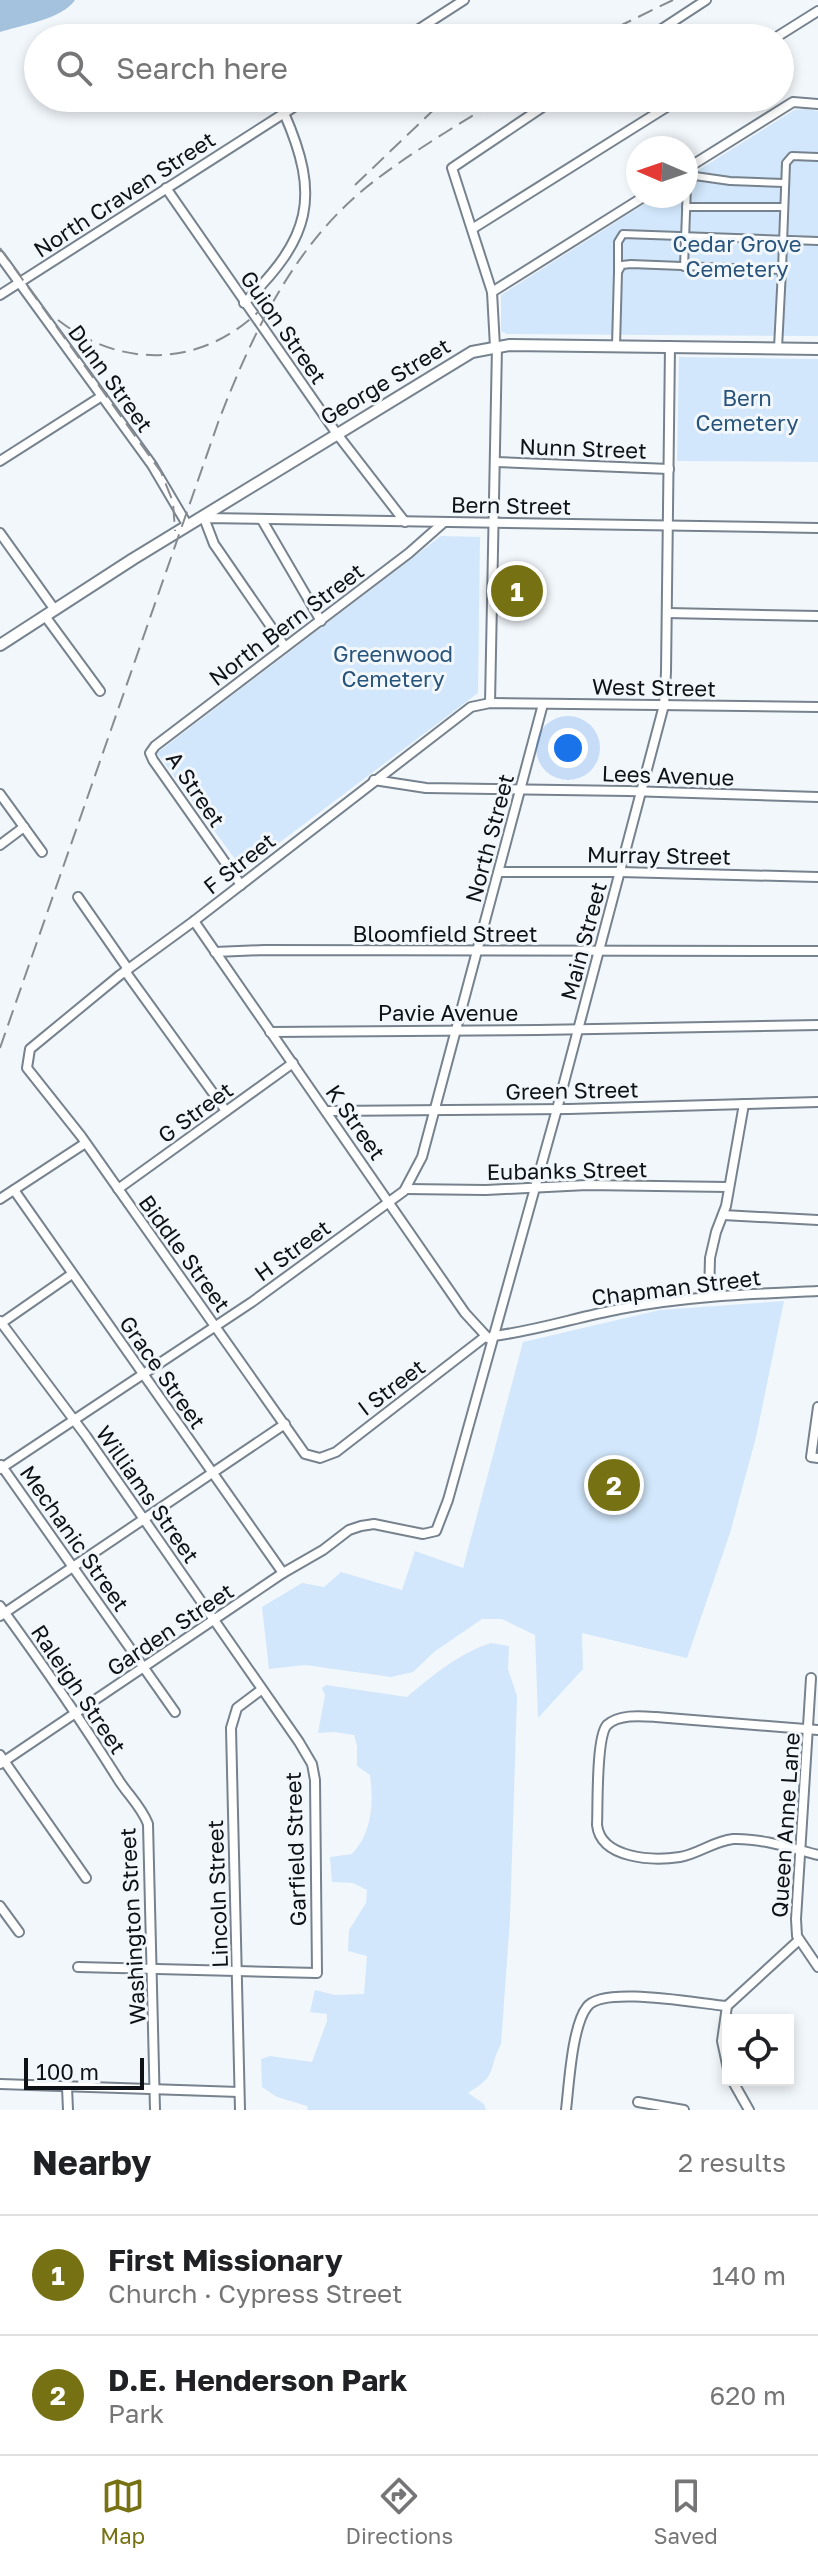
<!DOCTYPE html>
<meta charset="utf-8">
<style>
:root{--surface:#fff;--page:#f6f6f6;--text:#202124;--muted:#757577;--line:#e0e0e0;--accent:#767112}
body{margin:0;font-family:"Golos Text",sans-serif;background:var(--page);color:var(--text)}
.controls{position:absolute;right:24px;bottom:24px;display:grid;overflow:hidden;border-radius:0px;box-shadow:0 4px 12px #0003}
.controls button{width:72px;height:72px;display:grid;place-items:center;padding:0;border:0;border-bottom:2px solid var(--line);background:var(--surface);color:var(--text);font:40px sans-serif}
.compass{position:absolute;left:626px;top:136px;width:72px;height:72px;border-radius:50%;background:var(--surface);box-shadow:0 4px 12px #0003;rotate:272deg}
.scale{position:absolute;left:24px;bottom:20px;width:120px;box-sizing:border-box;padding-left:8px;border:4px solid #0e1217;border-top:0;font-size:22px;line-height:28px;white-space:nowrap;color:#0e1217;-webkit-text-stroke:6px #f2f7fc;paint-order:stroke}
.you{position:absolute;left:568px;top:748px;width:28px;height:28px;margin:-20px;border:6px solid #fff;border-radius:50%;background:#1a73e8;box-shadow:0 0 0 12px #1a73e833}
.badge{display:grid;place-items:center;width:52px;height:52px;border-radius:50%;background:var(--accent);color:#fff;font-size:26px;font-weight:700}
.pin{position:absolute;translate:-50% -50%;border:4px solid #fff;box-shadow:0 2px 8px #0006}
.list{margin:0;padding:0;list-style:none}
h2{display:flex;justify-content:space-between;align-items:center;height:104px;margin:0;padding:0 32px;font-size:34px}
h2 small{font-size:26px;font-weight:400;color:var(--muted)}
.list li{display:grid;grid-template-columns:52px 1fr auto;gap:24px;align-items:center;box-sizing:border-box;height:120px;padding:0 32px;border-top:2px solid var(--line)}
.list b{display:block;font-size:30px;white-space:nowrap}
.list p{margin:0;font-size:26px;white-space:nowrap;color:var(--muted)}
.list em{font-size:26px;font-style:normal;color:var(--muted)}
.icon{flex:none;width:44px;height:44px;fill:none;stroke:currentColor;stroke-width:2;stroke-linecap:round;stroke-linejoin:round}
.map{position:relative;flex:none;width:818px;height:2110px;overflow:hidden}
.search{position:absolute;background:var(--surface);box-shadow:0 4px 12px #0003;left:24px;right:24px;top:24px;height:88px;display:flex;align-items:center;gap:20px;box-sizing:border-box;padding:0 28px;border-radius:44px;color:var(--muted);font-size:30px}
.sheet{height:344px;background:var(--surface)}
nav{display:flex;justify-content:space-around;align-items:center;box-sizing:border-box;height:112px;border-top:2px solid var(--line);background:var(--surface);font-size:22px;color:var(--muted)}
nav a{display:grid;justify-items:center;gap:4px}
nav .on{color:var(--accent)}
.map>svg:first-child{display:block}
.green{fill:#d2e7fb}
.forest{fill:#a4c1de}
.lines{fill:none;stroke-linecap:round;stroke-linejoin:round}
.pedestrian-casing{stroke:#76828d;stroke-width:10}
.minor-casing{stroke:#76828d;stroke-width:12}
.tertiary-casing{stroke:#76828d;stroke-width:14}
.pedestrian{stroke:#fff;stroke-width:6}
.minor{stroke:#fff;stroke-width:8}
.tertiary{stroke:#fff;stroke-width:10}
.rail{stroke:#878c91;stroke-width:2;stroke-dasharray:16 8;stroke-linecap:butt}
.labels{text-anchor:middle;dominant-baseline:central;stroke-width:6;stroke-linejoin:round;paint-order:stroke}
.street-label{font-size:22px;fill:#0e1217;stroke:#f2f7fc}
.park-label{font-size:22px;fill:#28547b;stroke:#f2f7fc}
</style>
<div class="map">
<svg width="818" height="2110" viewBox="0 0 818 2110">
<rect width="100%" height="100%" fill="#f2f7fc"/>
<g class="green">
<path d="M805,109L818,111V336L507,334L501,331V295L657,196H686V178L794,110Z"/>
<path d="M679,357L818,359V462L677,461Z"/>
<path d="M441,536L480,537L478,693L243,870L157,753Z"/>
<path d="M784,1301L756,1437L730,1533L687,1658L582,1633L583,1669L538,1718L535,1635L502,1619H482L434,1652L413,1672L391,1677L305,1665L269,1669L262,1607L302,1583L324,1587L341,1572L402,1590L415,1551L463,1568L523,1342L660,1310Z"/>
<path d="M491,1643L509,1646L508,1669L517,1696L510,1919L501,2044C487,2071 499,2074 468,2093L484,2104L486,2110H308L307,2106L277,2097L262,2087L261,2059L270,2056L312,2062L327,2021V2014L310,2012L315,1990L335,1995L364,1994L367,1956L348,1951L349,1930L366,1903L367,1890L353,1883L332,1882L330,1857L352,1854C372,1833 374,1803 370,1775L357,1766V1746L354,1735L334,1732L318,1733L325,1695L322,1688L326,1685L407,1697C432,1676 459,1653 491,1643Z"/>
</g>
<path class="forest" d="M0,0H75C62,19 22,25 0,32Z"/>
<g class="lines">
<defs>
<g id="pedestrian">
<path d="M686,207H784"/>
<path d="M684,267L687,186L695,176L730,181L784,183"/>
<path d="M782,270L786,163L792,156L818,157"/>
<path d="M618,272V242L623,234L818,241"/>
<path d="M616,346L618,272L622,265L631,264L782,270L778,348"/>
</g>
<g id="minor">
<path d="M405,38L464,0"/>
<path d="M648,38L706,0"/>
<path d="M775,38L818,11"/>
<path d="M686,169L793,102L818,104"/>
<path d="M166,188L337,434L405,522"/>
<path d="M472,229L681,98"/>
<path d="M0,256L152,465L188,526"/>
<path d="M492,292L645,196"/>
<path d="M0,295L308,98"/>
<path d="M244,303C311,238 321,197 284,113"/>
<path d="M495,347L492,292L452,168L556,98"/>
<path d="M0,461L102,396"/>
<path d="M495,462L669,469"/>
<path d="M262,520L321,621"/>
<path d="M0,533L55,610"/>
<path d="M667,613L818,616"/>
<path d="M45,616L100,691"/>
<path d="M285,647L214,544L204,518L818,528"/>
<path d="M490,703L497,346"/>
<path d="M374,780L426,788L628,791L818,797"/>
<path d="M0,794L42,852"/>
<path d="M0,845L24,827"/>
<path d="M499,872H620L818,877"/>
<path d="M241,885L153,760L150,753L155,746L409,553L443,523"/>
<path d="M78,897L128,969"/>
<path d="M194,921L465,1313L488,1338"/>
<path d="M215,952L264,950L818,951"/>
<path d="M125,971L226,1111"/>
<path d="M270,1032L538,1030L818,1025"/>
<path d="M326,1111L569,1109L818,1102"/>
<path d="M118,1189L293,1063"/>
<path d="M406,1189L486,1190L587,1185L728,1187"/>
<path d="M14,1190L283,1573"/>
<path d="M0,1199L84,1144"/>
<path d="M723,1215L818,1220"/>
<path d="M709,1297L710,1258L716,1232L726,1206L744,1104"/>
<path d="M0,1321L86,1436L299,1742L312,1764L315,1780L317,1973L78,1967"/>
<path d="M0,1324L72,1274"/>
<path d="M486,1336L336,1452L320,1458L305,1454L81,1136L27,1068L30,1049L120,975L194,921L471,707L490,703L818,707"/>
<path d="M493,1336C536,1331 577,1317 620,1309C685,1296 752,1294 818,1291"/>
<path d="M818,1407L811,1457L818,1458"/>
<path d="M1,1465L175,1712"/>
<path d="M0,1469L252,1302L404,1191L422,1157L543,704"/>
<path d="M0,1606C41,1662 81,1720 118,1779C128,1795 141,1806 148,1824L155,2110"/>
<path d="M0,1616L285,1424"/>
<path d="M811,1678L796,1919L797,1936L818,1967"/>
<path d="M818,1730L656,1717C641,1716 619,1714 607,1725C596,1737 598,1806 597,1825C601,1859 653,1861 680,1857C698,1854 714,1841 733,1839C761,1838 791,1848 818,1855"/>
<path d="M0,1755L86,1878"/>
<path d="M0,1764L283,1573L323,1550L349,1530L361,1526L374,1524L423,1534L436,1531L448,1500L557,1109L664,705L666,672L670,346"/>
<path d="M0,1906L19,1932"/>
<path d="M727,2006L722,2041L728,2069"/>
<path d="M732,2080L749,2110"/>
<path d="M0,2084L239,2092"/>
<path d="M67,2087L68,2110"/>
<path d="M638,2102L684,2110"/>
<path d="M240,2110L231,1728L237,1708L261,1690"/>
<path d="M566,2110C569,2085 572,2026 587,2007C602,1985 700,2004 727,2006L799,1940"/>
</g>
<path id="tertiary" d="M0,645L133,559L472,352L510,345L818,349"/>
</defs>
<use href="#pedestrian" class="pedestrian-casing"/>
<use href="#minor" class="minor-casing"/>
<use href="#tertiary" class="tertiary-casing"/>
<use href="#pedestrian" class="pedestrian"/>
<use href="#minor" class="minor"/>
<use href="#tertiary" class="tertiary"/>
<g class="rail">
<path d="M499,38L502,34"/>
<path d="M595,38L673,0"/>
<path d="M355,185L446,98"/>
<path d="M0,248L161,472L173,502L175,531"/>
<path d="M58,320C125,372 208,366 266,304"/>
<path d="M0,1048L219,420C253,332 296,241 373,182C413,151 458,125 501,98"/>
</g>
</g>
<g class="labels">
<g class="street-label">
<text transform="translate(124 194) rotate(-33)">North Craven Street</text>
<text transform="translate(284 327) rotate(55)">Guion Street</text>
<text transform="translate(111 378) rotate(54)">Dunn Street</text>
<text transform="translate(385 381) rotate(-31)">George Street</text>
<text transform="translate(583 448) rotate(2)">Nunn Street</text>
<text transform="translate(511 505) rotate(1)">Bern Street</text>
<text transform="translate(286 624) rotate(-37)">North Bern Street</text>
<text transform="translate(654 687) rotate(1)">West Street</text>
<text transform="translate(668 775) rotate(2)">Lees Avenue</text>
<text transform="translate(196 789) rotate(56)">A Street</text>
<text transform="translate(489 838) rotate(-75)">North Street</text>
<text transform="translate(659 855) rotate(1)">Murray Street</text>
<text transform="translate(239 863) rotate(-38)">F Street</text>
<text x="445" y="933">Bloomfield Street</text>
<text transform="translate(583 941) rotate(-75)">Main Street</text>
<text x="448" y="1012">Pavie Avenue</text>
<text transform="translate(572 1090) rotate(-1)">Green Street</text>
<text transform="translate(195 1112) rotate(-36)">G Street</text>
<text transform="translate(356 1122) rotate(55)">K Street</text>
<text transform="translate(567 1170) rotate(-1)">Eubanks Street</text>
<text transform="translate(292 1250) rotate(-36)">H Street</text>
<text transform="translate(185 1253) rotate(54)">Biddle Street</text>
<text transform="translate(676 1287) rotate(-7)">Chapman Street</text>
<text transform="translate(163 1372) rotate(55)">Grace Street</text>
<text transform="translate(391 1387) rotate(-37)">I Street</text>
<text transform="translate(148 1494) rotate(55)">Williams Street</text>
<text transform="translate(75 1538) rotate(55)">Mechanic Street</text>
<text transform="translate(170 1629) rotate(-34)">Garden Street</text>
<text transform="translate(79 1689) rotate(56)">Raleigh Street</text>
<text transform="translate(785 1825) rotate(-86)">Queen Anne Lane</text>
<text transform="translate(295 1849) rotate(-92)">Garfield Street</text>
<text transform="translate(217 1894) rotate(-92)">Lincoln Street</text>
<text transform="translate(132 1926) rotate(-93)">Washington Street</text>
</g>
<g class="park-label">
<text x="737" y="243">Cedar Grove<tspan x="737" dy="25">Cemetery</tspan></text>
<text x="747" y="397">Bern<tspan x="747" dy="25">Cemetery</tspan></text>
<text x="393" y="653">Greenwood<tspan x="393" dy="25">Cemetery</tspan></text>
</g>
</g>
</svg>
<div class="controls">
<button><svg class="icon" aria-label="locate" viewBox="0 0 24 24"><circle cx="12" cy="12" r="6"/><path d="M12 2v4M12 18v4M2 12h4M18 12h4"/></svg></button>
</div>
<svg class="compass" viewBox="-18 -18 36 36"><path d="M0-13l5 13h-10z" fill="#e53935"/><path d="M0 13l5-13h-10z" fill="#757577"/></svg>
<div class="scale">100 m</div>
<div class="you"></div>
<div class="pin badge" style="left:517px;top:591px">1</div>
<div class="pin badge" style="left:614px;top:1485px">2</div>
<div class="search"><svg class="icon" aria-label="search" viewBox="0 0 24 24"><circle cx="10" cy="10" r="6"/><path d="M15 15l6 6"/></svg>Search here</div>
</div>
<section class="sheet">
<h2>Nearby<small>2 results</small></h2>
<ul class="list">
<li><span class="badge">1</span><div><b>First Missionary</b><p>Church · Cypress Street</p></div><em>140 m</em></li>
<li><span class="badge">2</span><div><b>D.E. Henderson Park</b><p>Park</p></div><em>620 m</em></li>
</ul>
</section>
<nav>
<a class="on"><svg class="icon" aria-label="map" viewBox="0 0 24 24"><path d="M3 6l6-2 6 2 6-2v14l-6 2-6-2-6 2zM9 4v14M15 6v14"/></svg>Map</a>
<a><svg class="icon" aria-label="directions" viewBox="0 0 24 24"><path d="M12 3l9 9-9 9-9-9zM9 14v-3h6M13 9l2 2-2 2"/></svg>Directions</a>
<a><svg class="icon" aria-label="saved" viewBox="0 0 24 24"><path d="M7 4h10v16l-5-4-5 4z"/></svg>Saved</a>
</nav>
